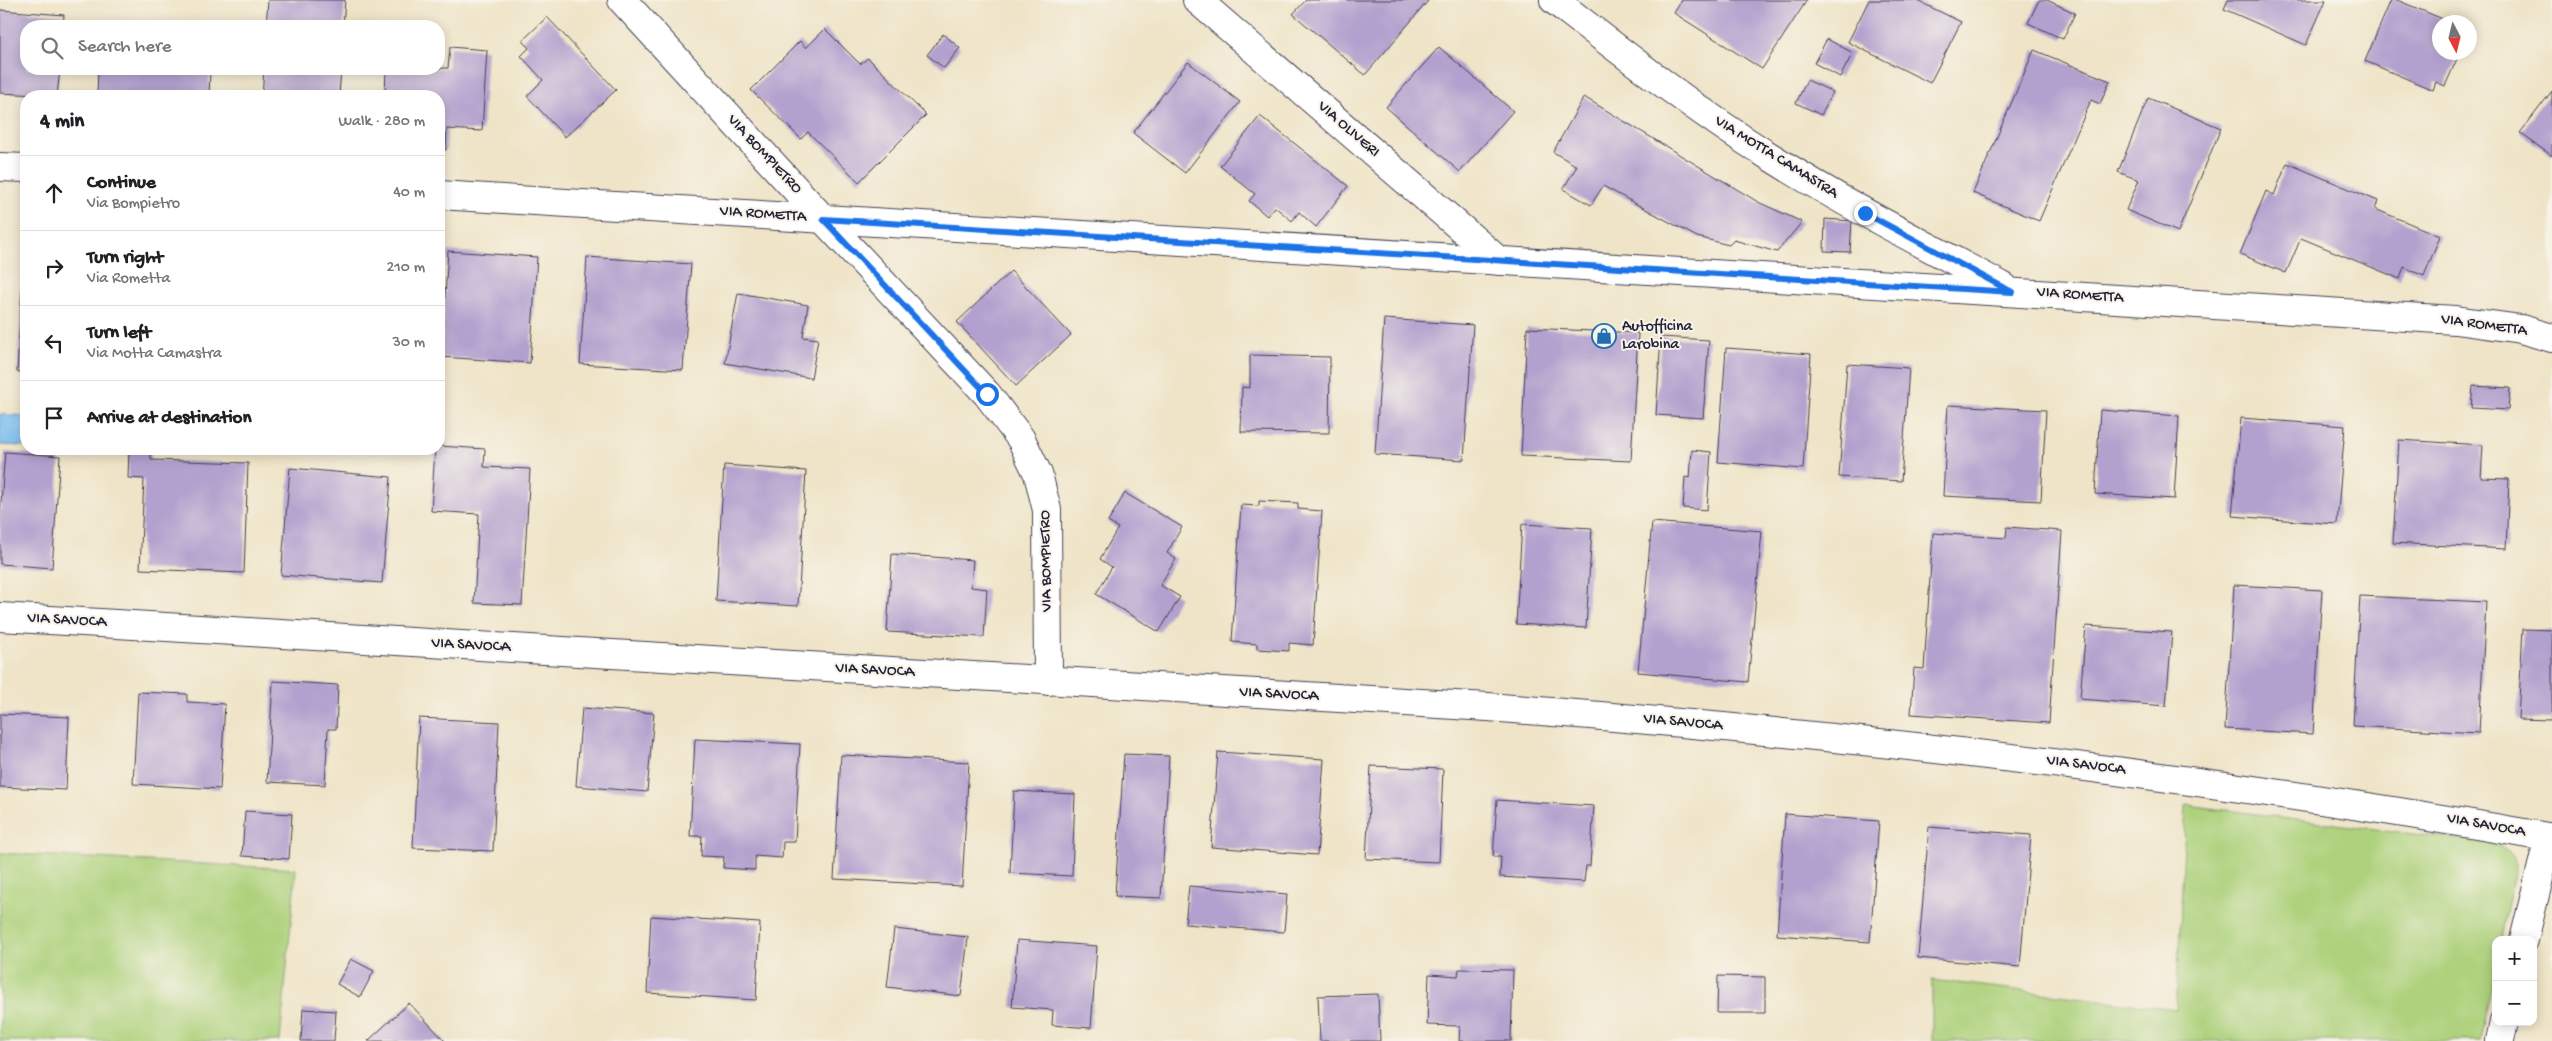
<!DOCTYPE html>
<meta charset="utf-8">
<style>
:root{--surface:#fff;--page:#f6f6f6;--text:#202124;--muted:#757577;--line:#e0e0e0}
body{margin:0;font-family:"Gochi Hand",sans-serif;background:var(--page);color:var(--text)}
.controls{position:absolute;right:15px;bottom:15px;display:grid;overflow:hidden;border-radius:10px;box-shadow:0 2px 12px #0003}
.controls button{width:45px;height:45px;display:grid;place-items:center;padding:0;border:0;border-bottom:1px solid var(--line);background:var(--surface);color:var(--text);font:25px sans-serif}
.compass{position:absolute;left:2432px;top:15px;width:45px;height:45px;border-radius:50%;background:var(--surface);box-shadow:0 2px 12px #0003;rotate:173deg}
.stop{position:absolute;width:15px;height:15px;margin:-11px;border:4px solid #1a73e8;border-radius:50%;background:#fff}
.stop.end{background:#1a73e8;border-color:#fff;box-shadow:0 1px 5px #0008}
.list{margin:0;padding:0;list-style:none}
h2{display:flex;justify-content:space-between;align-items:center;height:65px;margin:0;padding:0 20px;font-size:21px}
h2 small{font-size:16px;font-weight:400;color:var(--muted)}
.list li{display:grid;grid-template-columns:32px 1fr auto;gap:15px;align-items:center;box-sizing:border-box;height:75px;padding:0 20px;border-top:1px solid var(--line)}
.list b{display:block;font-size:19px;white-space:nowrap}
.list p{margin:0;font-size:16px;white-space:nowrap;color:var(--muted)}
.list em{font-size:16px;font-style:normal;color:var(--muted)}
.icon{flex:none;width:28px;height:28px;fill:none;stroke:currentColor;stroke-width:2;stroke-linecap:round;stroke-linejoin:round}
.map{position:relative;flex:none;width:2552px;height:1041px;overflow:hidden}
.search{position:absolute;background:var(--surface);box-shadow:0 2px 12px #0003;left:20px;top:20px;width:425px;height:55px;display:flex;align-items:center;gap:12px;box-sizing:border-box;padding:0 18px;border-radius:20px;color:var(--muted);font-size:19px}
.panel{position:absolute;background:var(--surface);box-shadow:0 2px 12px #0003;left:20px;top:90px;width:425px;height:365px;border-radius:20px}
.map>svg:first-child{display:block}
.green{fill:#add17b;stroke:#687a5b}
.water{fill:#78beef;stroke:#4d7095}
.building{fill:#b2a0ce}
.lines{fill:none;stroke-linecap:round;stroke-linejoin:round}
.street-casing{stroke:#413f50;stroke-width:30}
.street{stroke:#fff;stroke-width:28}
.route{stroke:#1a73e8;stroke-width:6}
.labels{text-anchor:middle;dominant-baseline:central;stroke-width:4;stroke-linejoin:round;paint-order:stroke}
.street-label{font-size:16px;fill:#22223b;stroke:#f7f3e8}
.poi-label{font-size:16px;fill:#22223b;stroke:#f7f3e8;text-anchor:start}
</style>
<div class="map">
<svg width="2552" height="1041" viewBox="0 0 2552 1041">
<rect width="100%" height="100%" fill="#f7f3e8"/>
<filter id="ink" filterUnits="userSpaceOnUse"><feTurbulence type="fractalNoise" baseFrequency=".02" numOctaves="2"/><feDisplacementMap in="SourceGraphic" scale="10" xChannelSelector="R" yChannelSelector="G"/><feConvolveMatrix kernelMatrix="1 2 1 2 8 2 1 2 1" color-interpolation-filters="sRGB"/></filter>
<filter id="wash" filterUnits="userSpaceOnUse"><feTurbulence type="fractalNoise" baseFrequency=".0096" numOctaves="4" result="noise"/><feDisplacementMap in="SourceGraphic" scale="20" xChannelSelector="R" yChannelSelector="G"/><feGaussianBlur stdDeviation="1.12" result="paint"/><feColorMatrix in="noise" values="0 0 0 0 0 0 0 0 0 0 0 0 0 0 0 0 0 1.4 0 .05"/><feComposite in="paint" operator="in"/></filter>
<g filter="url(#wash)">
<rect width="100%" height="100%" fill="#efe4c7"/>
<g class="green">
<path d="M2186,805L2493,844C2505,848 2515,853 2515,867L2501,940H2496V963L2480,1041H1932V980L2176,1009Z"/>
<path d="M0,853L296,869L280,1041H0Z"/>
</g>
<path class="water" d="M0,414L26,416V446L0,445Z"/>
<g id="blocks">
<g class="building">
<path d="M268,0H345L343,26H266Z"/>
<path d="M1306,0H1426L1428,1L1365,75L1293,14Z"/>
<path d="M1682,0H1807L1762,69L1674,13Z"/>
<path d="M1869,0H1916L1961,22L1930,83L1848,42Z"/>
<path d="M2039,0H2047L2075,13L2063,39L2028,23Z"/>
<path d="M2228,0H2326L2306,45L2224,9Z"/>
<path d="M2391,0H2397L2450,22H2440V52H2460L2445,86L2436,82L2433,90L2365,61Z"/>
<path d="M0,10L64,15L63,26H26V69H60L57,96L0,93Z"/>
<path d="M547,17L616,90L565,137L527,96L543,80L521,56L529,48L522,41Z"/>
<path d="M825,29L860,64L868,58L926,115L859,182L808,132L801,139L751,90L800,41L806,48Z"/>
<path d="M943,34L960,48L944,68L927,55Z"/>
<path d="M1827,39L1853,53L1840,77L1814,63Z"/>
<path d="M450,47L487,50L482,131L447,129L446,150H439V96H385L386,69L448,68Z"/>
<path d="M1439,47L1513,111L1460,172L1386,107Z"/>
<path d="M2034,50L2110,81L2100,104L2091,100L2039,221L1973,193Z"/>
<path d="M1188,62L1240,102L1185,173L1133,133Z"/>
<path d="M98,69H210L209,96H97Z"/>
<path d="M264,69H341L339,96H262Z"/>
<path d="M1807,80L1833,92L1821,115L1796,103Z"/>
<path d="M2552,91V156L2520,133Z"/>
<path d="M1584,97L1758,202L1802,222L1777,252L1734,240L1729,245L1697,237L1603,186L1591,205L1563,189L1577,166L1553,152Z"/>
<path d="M2148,98L2221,128L2178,232L2126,210L2139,180L2118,172Z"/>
<path d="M1260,116L1348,186L1316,227L1299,212L1292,221L1275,207L1267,216L1249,201L1255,194L1220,166Z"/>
<path d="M2287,163L2378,201L2375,209L2440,236L2424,276L2404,267L2400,279L2301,238L2286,273L2240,254L2266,191L2274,195Z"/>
<path d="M1825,219L1852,221L1850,252L1824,251Z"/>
<path d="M448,251L537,257L530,363L441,357Z"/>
<path d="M587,257L691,264L683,370L580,364Z"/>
<path d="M1011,271L1071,335L1016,386L957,322Z"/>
<path d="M23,272H26V372H17Z"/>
<path d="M738,293L808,305L803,337L818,339L811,378L725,363Z"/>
<path d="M1384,319L1473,325L1464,460L1375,454Z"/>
<path d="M1527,328L1638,333L1631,461L1521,456Z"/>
<path d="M1661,337L1709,340L1703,418L1656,415Z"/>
<path d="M1726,348L1811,354L1803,469L1718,462Z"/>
<path d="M1250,355L1330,357L1329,433L1241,432L1242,387L1250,388Z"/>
<path d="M1847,364L1909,368L1901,481L1839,477Z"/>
<path d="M2473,386L2510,388L2508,410L2471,408Z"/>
<path d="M1948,405L2046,410L2041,501L1943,496Z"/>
<path d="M2100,410L2179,416L2174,499L2095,494Z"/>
<path d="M2241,418L2345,426L2337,524L2232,516Z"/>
<path d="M2399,440L2483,445L2481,478L2509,479L2506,549L2393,543Z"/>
<path d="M439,446L485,449L484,467L530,469L522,605L474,603L479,514L431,511L435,449H439Z"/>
<path d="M129,449H151V460L248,463L244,573L140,569L144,479L128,478Z"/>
<path d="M1692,450L1711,452L1707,510L1683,508L1685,477L1690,478Z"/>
<path d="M5,452L60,456L52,568L0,564V515Z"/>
<path d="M724,465L806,471L798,606L716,601Z"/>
<path d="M290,468L391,477L382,583L281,575Z"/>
<path d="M1125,493L1182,527L1167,553L1176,559L1160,585L1180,597L1159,632L1096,594L1112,567L1100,559L1118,528L1108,522Z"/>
<path d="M1259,501L1298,503V509L1322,511L1313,645L1289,643V651L1257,649V644L1232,642L1241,505L1259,506Z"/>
<path d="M1652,522L1762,531L1748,682L1638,672Z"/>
<path d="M1522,524L1592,528L1586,628L1516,624Z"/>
<path d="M2007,527L2062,531L2049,723L1911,714L1914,668L1924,669L1933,533L2006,538Z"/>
<path d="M892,554L973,560L971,587L987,589L984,637L887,632Z"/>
<path d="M2234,585L2322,590L2313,734L2225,729Z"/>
<path d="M2360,596L2486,602L2479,733L2353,726Z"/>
<path d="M2086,626L2172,632L2166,706L2080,699Z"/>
<path d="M2523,629L2552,630V720L2518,719Z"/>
<path d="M273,681L338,685L336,729H328L325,785L267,782Z"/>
<path d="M138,692L187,694V702L225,704L220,789L133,784Z"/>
<path d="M582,708L654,713L647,792L576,786Z"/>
<path d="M0,714L69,717L66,790L0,787Z"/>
<path d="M419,718L499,722L493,851L413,848Z"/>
<path d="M695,739L800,744L795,842H783L782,858L755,856V870L723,868L724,857L701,856L702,836H690Z"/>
<path d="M1218,752L1324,759L1317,855L1211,847Z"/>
<path d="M1124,754L1169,756L1161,898L1115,896Z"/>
<path d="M841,755L969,762L962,886L834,879Z"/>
<path d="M1371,766L1443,769L1439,862L1366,859Z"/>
<path d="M1014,791L1075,794L1072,876L1010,873Z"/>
<path d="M1497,800L1594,806L1590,866H1586L1584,882L1500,877L1501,857H1493Z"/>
<path d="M245,811L292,814L289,859L242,856Z"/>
<path d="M1785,814L1879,821L1870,942L1777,935Z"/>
<path d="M1929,827L2031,835L2020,967L1918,958Z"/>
<path d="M1189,886L1287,894L1284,932L1185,924Z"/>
<path d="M651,916L760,923L756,1000L647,993Z"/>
<path d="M894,929L968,937L961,996L887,987Z"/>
<path d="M1017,940L1097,946L1091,1028L1052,1025L1053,1010L1012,1007Z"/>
<path d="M351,959L374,971L360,997L337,984Z"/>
<path d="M1459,969L1513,970L1511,1041H1459L1460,1026L1427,1025L1429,974L1458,976Z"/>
<path d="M1718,976L1765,977V1013H1717Z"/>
<path d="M1378,994L1380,1041H1320L1318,996Z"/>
<path d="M409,1003L445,1041H368Z"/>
<path d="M303,1009L336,1011L334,1041H301Z"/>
</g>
</g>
</g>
<g filter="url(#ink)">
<use href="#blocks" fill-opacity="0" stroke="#413f50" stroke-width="1"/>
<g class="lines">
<defs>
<g id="street">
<path d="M622,0L823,219L987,394L1021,439L1038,474L1047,510L1048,681"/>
<path d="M1197,0L1499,261"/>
<path d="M1554,0C1624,54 1694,109 1769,156C1845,204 1925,245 2004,287"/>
<path d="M0,167L26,168"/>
<path d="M439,195L2455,320L2521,329L2552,338"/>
<path d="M0,617L1488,707C1845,734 2199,775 2552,838"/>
<path d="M2524,940L2549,837"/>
<path d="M2500,1041L2504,1022"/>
</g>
</defs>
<use href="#street" class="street-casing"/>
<use href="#street" class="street"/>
</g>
</g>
<g class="lines" filter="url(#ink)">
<path class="route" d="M987,394L823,219L2012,292L1865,213"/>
</g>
<defs>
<symbol id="shop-ring" viewBox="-11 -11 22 22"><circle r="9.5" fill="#f7f3e8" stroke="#1f6fb2" stroke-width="1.5"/><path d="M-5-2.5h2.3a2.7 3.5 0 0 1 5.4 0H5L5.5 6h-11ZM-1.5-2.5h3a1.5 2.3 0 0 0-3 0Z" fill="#1f6fb2"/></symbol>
</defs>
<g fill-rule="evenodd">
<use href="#shop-ring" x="1590" y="322" width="28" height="28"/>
</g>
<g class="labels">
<g class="street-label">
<text transform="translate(1348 130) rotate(41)">VIA OLIVERI</text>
<text transform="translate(764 155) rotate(47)">VIA BOMPIETRO</text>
<text transform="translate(1776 158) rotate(32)">VIA MOTTA CAMASTRA</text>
<text transform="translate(763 215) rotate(4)">VIA ROMETTA</text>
<text transform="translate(2080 296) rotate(4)">VIA ROMETTA</text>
<text transform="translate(2484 326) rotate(8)">VIA ROMETTA</text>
<text transform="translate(1047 561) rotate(-91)">VIA BOMPIETRO</text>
<text transform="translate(67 621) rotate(3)">VIA SAVOCA</text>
<text transform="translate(471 646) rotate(3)">VIA SAVOCA</text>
<text transform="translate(875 671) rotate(3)">VIA SAVOCA</text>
<text transform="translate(1279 695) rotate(3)">VIA SAVOCA</text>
<text transform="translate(1683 723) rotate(5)">VIA SAVOCA</text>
<text transform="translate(2086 766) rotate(7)">VIA SAVOCA</text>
<text transform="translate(2486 826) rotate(10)">VIA SAVOCA</text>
</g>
<g class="poi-label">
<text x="1622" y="327">Autofficina<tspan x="1622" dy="18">Larobina</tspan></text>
</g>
</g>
</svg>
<div class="controls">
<button>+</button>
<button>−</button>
</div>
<svg class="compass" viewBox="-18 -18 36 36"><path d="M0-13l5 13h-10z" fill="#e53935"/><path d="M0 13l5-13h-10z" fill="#757577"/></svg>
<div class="stop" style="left:987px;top:394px"></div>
<div class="stop end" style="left:1865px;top:213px"></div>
<div class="search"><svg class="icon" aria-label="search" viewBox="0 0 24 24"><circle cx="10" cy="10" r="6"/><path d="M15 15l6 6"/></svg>Search here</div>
<section class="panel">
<h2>4 min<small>Walk · 280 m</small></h2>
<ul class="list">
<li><svg class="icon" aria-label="ahead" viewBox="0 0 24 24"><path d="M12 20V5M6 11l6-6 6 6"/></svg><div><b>Continue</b><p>Via Bompietro</p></div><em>40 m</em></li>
<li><svg class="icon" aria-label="right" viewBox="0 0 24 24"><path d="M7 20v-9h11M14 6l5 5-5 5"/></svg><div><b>Turn right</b><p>Via Rometta</p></div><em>210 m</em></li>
<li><svg class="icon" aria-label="left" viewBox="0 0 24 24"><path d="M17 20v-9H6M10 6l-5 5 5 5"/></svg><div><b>Turn left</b><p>Via Motta Camastra</p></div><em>30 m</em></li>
<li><svg class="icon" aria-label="arrive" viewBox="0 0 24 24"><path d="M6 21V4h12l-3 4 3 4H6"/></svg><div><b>Arrive at destination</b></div></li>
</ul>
</section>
</div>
